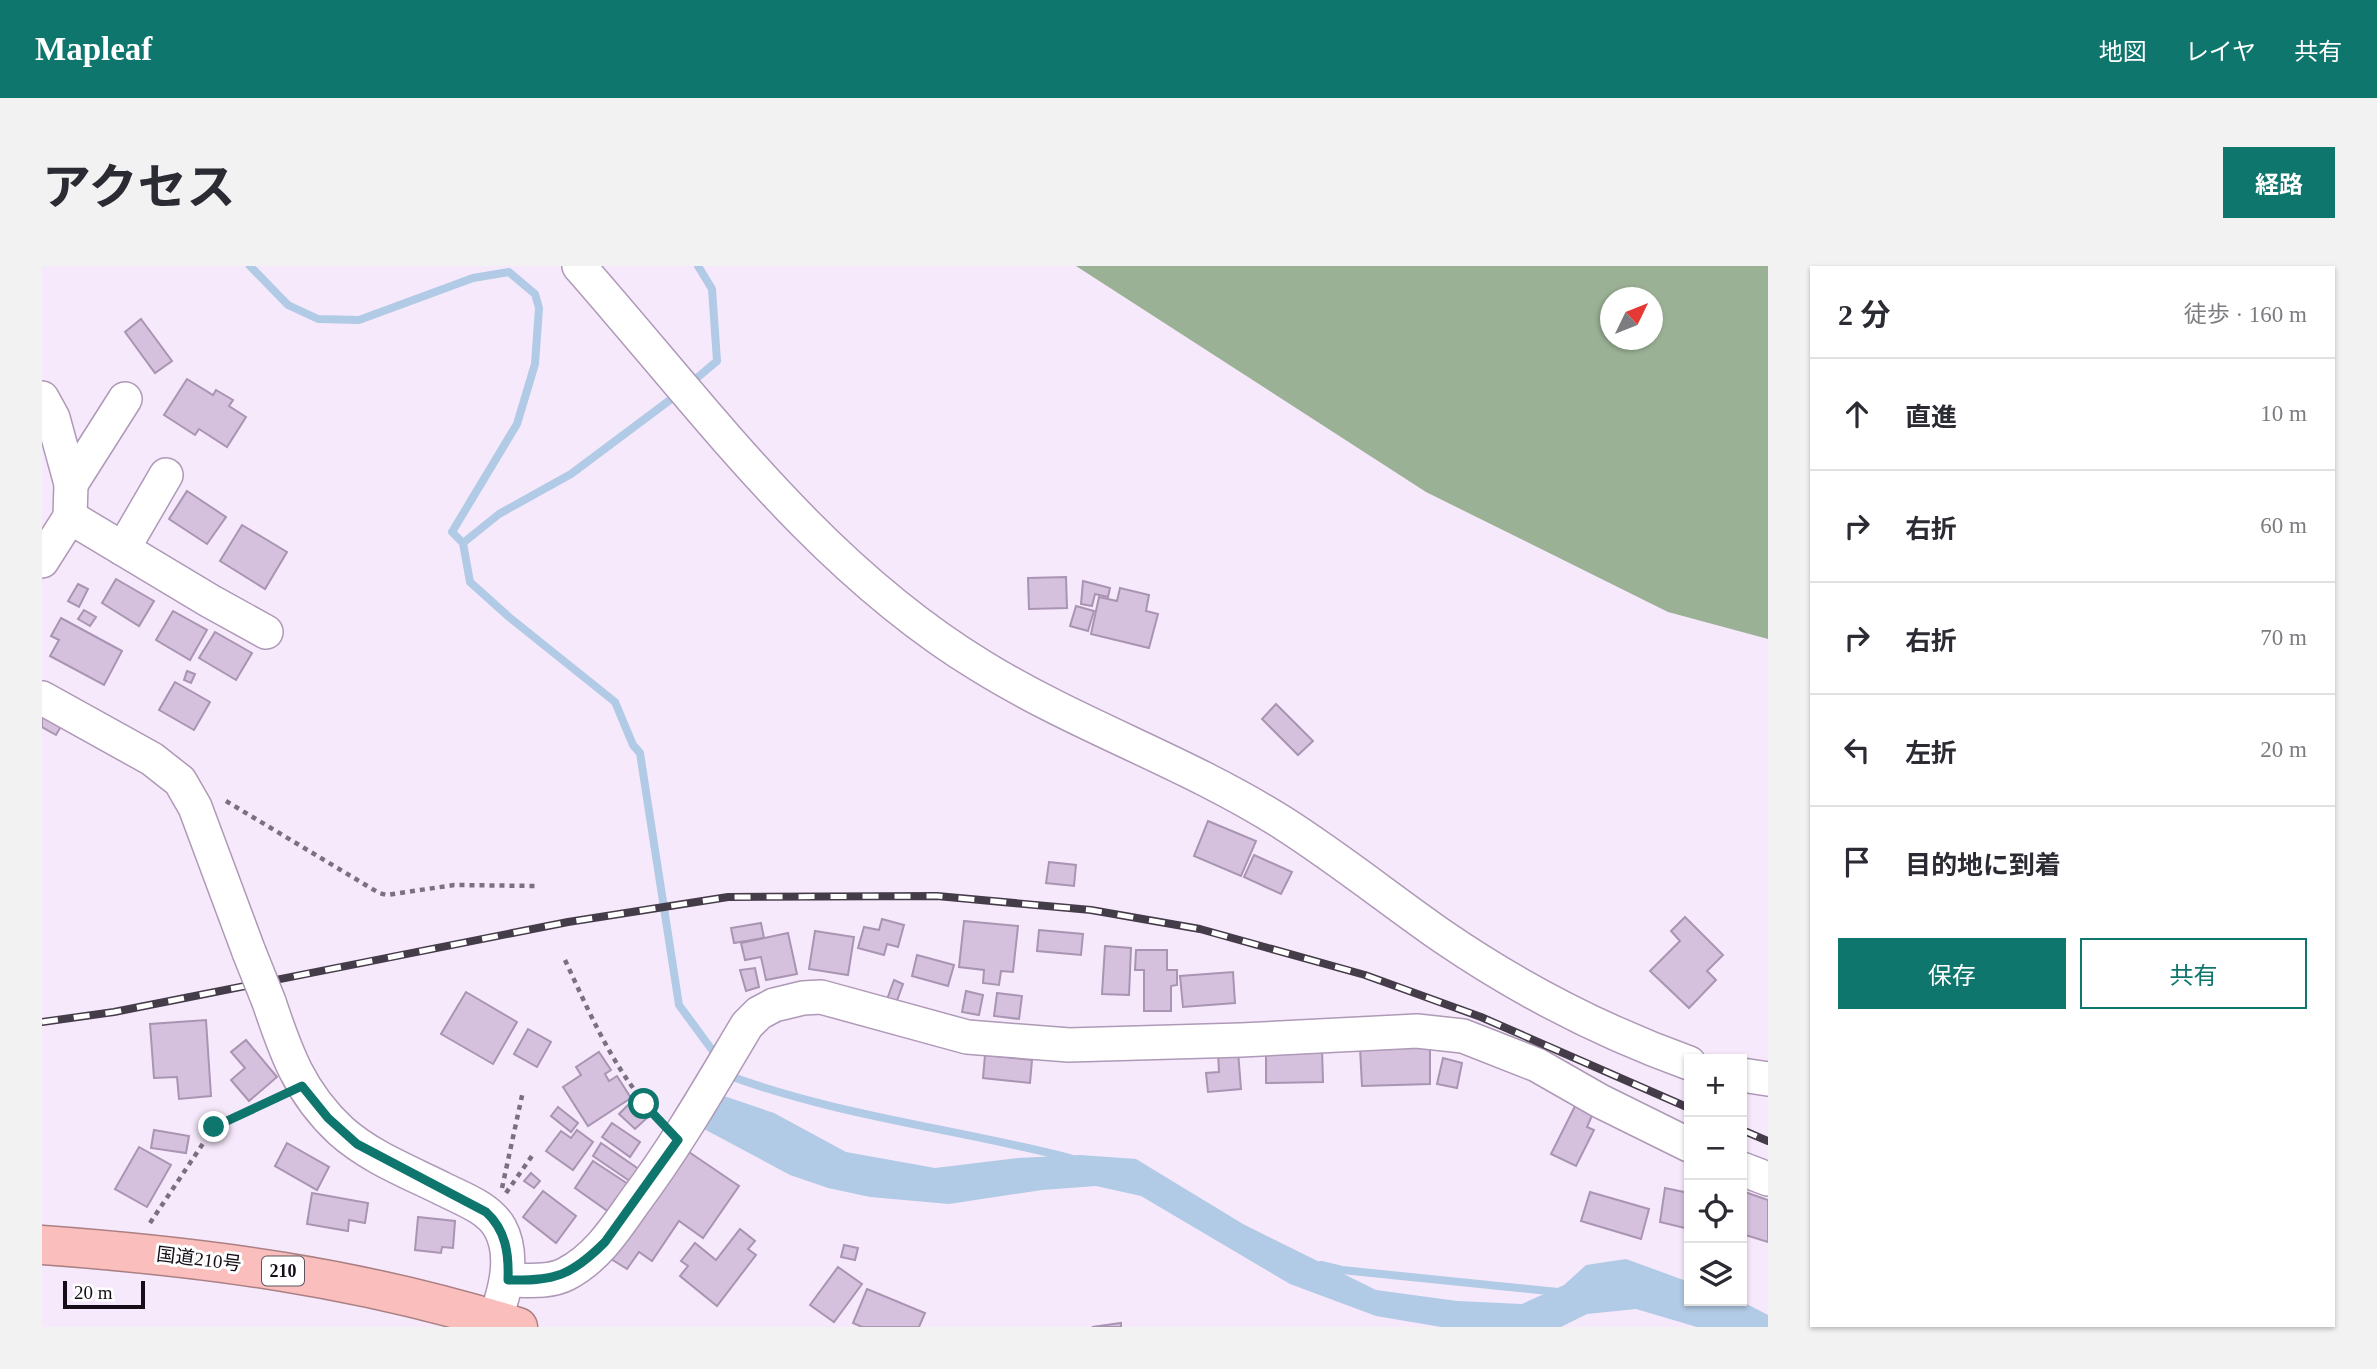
<!DOCTYPE html>
<html lang="ja">
<meta charset="utf-8">
<style>
:root{--surface:#fff;--page:#f2f2f3;--text:#2b2b33;--muted:#7c7c81;--line:#e1e1e2;--accent:#0f766e}
body{margin:0;font-family:"Times New Roman","Noto Sans JP",serif;background:var(--page);color:var(--text)}
.controls{position:absolute;right:21px;bottom:21px;display:grid;overflow:hidden;border-radius:0px;box-shadow:0 2px 5px #0004}
.controls button{width:63px;height:63px;display:grid;place-items:center;padding:0;border:0;border-bottom:2px solid var(--line);background:var(--surface);color:var(--text);font:35px sans-serif}
.compass{position:absolute;left:1558px;top:21px;width:63px;height:63px;border-radius:50%;background:var(--surface);box-shadow:0 2px 5px #0004;rotate:47deg}
.scale{position:absolute;left:21px;bottom:18px;width:82px;box-sizing:border-box;padding-left:7px;border:4px solid #150d18;border-top:0;font-size:19px;line-height:24px;white-space:nowrap;color:#150d18;-webkit-text-stroke:5px #fff;paint-order:stroke}
.stop{position:absolute;width:21px;height:21px;margin:-16px;border:5px solid #0f766e;border-radius:50%;background:#fff}
.stop.end{background:#0f766e;border-color:#fff;box-shadow:0 2px 7px #0008}
.list{margin:0;padding:0;list-style:none}
h2{display:flex;justify-content:space-between;align-items:center;height:91px;margin:0;padding:0 28px;font-size:30px}
h2 small{font-size:23px;font-weight:400;color:var(--muted)}
.list li{display:grid;grid-template-columns:46px 1fr auto;gap:21px;align-items:center;box-sizing:border-box;height:112px;padding:0 28px;border-top:2px solid var(--line)}
.list b{display:block;font-size:26px;white-space:nowrap}
.list em{font-size:23px;font-style:normal;color:var(--muted)}
.actions{display:flex;gap:14px;padding:21px 28px}
.actions a{flex:1;padding:16px 0;border:2px solid var(--accent);border-radius:0px;text-align:center;font-size:24px;color:var(--accent)}
.actions .main{background:var(--accent);color:#fff}
.icon{flex:none;width:38px;height:38px;fill:none;stroke:currentColor;stroke-width:2;stroke-linecap:round;stroke-linejoin:round}
.map{position:relative;flex:none;width:1726px;height:1061px;overflow:hidden;border-radius:0px}
header{display:flex;align-items:center;gap:42px;box-sizing:border-box;height:98px;padding:0 35px;background:var(--accent);color:#fff}
header strong{font-size:33px}
nav{display:flex;gap:38px;margin-inline-start:auto;font-size:24px}
.intro{display:flex;align-items:center;justify-content:space-between;box-sizing:border-box;height:168px;padding:0 42px}
h1{margin:0;font-size:49px}
.button{padding:18px 32px;border-radius:0px;background:var(--accent);color:#fff;font-size:24px;font-weight:700}
main{display:flex;gap:42px;padding:0 42px}
aside{flex:1;background:var(--surface);border-radius:0px;box-shadow:0 2px 5px #0004}
.map>svg:first-child{display:block}
.forest{fill:#9bb195;fill-rule:evenodd}
.water{fill:#b1cae5}
.lines{fill:none;stroke-linecap:round;stroke-linejoin:round}
.stream{stroke:#b1cae5;stroke-width:8}
.building{fill:#d5c0de;stroke:#a994b2;stroke-width:2}
.minor-casing{stroke:#ae99b7;stroke-width:36}
.highway-casing{stroke:#aa8083;stroke-width:41}
.path{stroke:#7b707f;stroke-width:4.5;stroke-dasharray:5 5;stroke-linecap:butt}
.minor{stroke:#fff;stroke-width:33}
.highway{stroke:#fabebd;stroke-width:38}
.rail-casing{stroke:#453c49;stroke-width:8}
.rail{stroke:#fff;stroke-width:5;stroke-dasharray:16;stroke-linecap:butt}
.minor-bridge-casing{stroke:#ae99b7;stroke-width:36;stroke-linecap:butt}
.minor-bridge{stroke:#fff;stroke-width:33}
.route{stroke:#0f766e;stroke-width:9}
.labels{text-anchor:middle;dominant-baseline:central;stroke-width:6;stroke-linejoin:round;paint-order:stroke}
.shield{fill:#fff;stroke:#5b565d;stroke-width:2}
.shield-label{font-size:18px;font-weight:bold;fill:#150d18}
.street-label{font-size:19px;fill:#150d18;stroke:#fff}
</style>
<header>
<strong>Mapleaf</strong>
<nav><a>地図</a><a>レイヤ</a><a>共有</a></nav>
</header>
<div class="intro"><h1>アクセス</h1><a class="button">経路</a></div>
<main>
<div class="map">
<svg width="1726" height="1061" viewBox="0 0 1726 1061">
<rect width="100%" height="100%" fill="#f7e9fc"/>
<path class="forest" d="M1034,0H1726V373L1626,346L1384,226ZM1568,32H1610V74H1568Z"/>
<path class="water" d="M679,829L732,847L804,886L893,902L976,892L1038,889L1094,893L1201,958L1334,1024L1415,1035L1480,1038L1522,1019L1544,999L1584,993L1647,1016V1035H1699L1726,1049V1061H1655L1594,1043L1545,1048L1519,1061H1399L1334,1050L1248,1018L1099,930L1054,920L1000,924L907,938L828,931L786,922L748,909L662,863Z"/>
<g class="lines">
<g class="stream">
<path d="M208,0L246,39L276,53L317,54L431,12L467,6L493,28L497,42L493,98L475,158L410,266L421,277L428,316L467,351L573,436L591,479L598,487L637,739L676,792"/>
<path d="M649,117L675,95L670,23L656,0"/>
<path d="M421,277L457,248L529,208L636,128"/>
<path d="M685,806L688,810C797,850 915,863 1028,892"/>
<path d="M1279,999L1300,1004L1516,1026"/>
</g>
</g>
<g class="building">
<path d="M99,53L130,95L113,107L83,66Z"/>
<path d="M145,113L171,129L174,124L191,134L187,140L204,151L185,181L157,163L153,169L122,149Z"/>
<path d="M145,225L184,251L165,278L127,253Z"/>
<path d="M200,259L245,286L223,323L178,295Z"/>
<path d="M1024,311L1025,342L987,343L986,312Z"/>
<path d="M74,313L112,335L97,360L60,337Z"/>
<path d="M1041,315L1068,322L1066,331L1053,328L1050,340L1039,338Z"/>
<path d="M36,318L46,323L37,341L26,335Z"/>
<path d="M1078,322L1107,329L1104,345L1116,348L1107,382L1049,368L1057,331L1075,335Z"/>
<path d="M1034,340L1052,345L1046,365L1028,360Z"/>
<path d="M42,344L54,351L48,360L36,353Z"/>
<path d="M131,345L165,364L148,394L114,374Z"/>
<path d="M19,352L80,385L62,419L8,390L17,374L9,370Z"/>
<path d="M173,366L210,387L194,414L157,392Z"/>
<path d="M145,405L153,408L149,417L142,414Z"/>
<path d="M133,416L168,436L152,464L117,444Z"/>
<path d="M1234,438L1271,475L1256,489L1220,453Z"/>
<path d="M0,446L21,457L14,469L0,461Z"/>
<path d="M1166,555L1214,575L1199,610L1152,590Z"/>
<path d="M1212,589L1250,606L1239,628L1202,611Z"/>
<path d="M1007,596L1034,599L1032,620L1004,617Z"/>
<path d="M1643,651L1681,689L1665,705L1674,714L1647,742L1608,705L1638,675L1629,665Z"/>
<path d="M840,653L862,659L856,681L845,678L842,689L816,682L822,661L837,664Z"/>
<path d="M922,655L976,660L971,706L959,705L957,719L941,717L942,704L917,701Z"/>
<path d="M719,657L722,672L692,677L689,662Z"/>
<path d="M997,664L1041,668L1039,689L995,685Z"/>
<path d="M773,665L812,671L806,709L767,703Z"/>
<path d="M746,667L755,708L724,714L719,691L703,694L699,677Z"/>
<path d="M1063,680L1089,682L1087,729L1060,728Z"/>
<path d="M1094,684H1125V704H1135V719L1129,720V745H1102V704H1093Z"/>
<path d="M875,689L912,699L906,720L870,710Z"/>
<path d="M713,702L717,721L704,725L698,704Z"/>
<path d="M1191,706L1193,737L1141,741L1138,710Z"/>
<path d="M852,714L861,718L852,743L843,739Z"/>
<path d="M924,725L941,729L937,749L920,746Z"/>
<path d="M424,726L475,756L451,798L399,768Z"/>
<path d="M955,727L980,730L977,753L952,750Z"/>
<path d="M164,754L169,830L137,833L135,811L112,812L108,758Z"/>
<path d="M486,763L509,776L495,801L472,788Z"/>
<path d="M204,774L235,811L207,835L189,814L203,802L189,786Z"/>
<path d="M1388,781V818L1320,820L1318,782Z"/>
<path d="M1280,783L1281,816L1224,817V784Z"/>
<path d="M1196,785L1199,823L1166,826L1164,807L1177,806L1176,787Z"/>
<path d="M557,786L569,804L563,808L567,815L575,810L589,832L546,860L521,821L539,809L534,801Z"/>
<path d="M943,789L990,794L988,817L941,812Z"/>
<path d="M1401,792L1420,797L1415,822L1395,818Z"/>
<path d="M590,835L606,851L593,863L577,848Z"/>
<path d="M1535,836L1552,845L1545,861L1552,864L1534,900L1509,888Z"/>
<path d="M516,841L536,857L529,866L509,850Z"/>
<path d="M570,857L598,876L588,891L560,871Z"/>
<path d="M112,864L147,870L144,887L109,882Z"/>
<path d="M535,864L551,876L531,904L504,885L519,865L529,872Z"/>
<path d="M245,877L287,901L275,924L233,900Z"/>
<path d="M559,877L601,906L592,918L551,890Z"/>
<path d="M97,881L129,899L105,941L73,923Z"/>
<path d="M644,884L697,920L661,972L637,955L610,995L597,986L585,1003L569,993Z"/>
<path d="M551,895L586,918L567,946L533,922Z"/>
<path d="M489,907L498,915L492,922L482,915Z"/>
<path d="M1623,922L1647,927V963L1618,956Z"/>
<path d="M501,925L534,950L514,977L481,951Z"/>
<path d="M1700,925L1726,934V976L1700,968Z"/>
<path d="M1548,926L1607,943L1599,973L1539,955Z"/>
<path d="M270,927L326,937L323,957L307,954L306,965L265,958Z"/>
<path d="M376,951L413,955L411,982L400,981L399,987L373,984Z"/>
<path d="M698,963L713,975L706,983L714,989L675,1040L638,1010L646,1000L639,995L653,977L674,994Z"/>
<path d="M802,979L816,982L813,994L799,991Z"/>
<path d="M796,1001L820,1018L792,1056L768,1039Z"/>
<path d="M825,1023L883,1047L877,1061H820L811,1057Z"/>
<path d="M1079,1057V1061H1050Z"/>
</g>
<g class="lines">
<defs>
<g id="minor">
<path d="M537,0C662,142 775,300 939,400C1036,460 1145,496 1241,557C1296,592 1347,633 1400,670C1476,722 1561,766 1647,797"/>
<path d="M0,132L11,152L29,218L28,251"/>
<path d="M29,218L83,133"/>
<path d="M81,283L124,209"/>
<path d="M0,295L28,251L168,335L224,366"/>
<path d="M0,432L110,493L138,515L153,541L207,686"/>
<path d="M227,736C244,787 258,827 299,865C328,891 367,906 401,923C421,933 447,942 458,962C470,984 466,1012 459,1035"/>
<path d="M1700,809L1726,813"/>
<path d="M1700,903L1726,913"/>
<path d="M466,1014C484,1014 507,1017 524,1008C555,992 574,962 593,935C635,879 669,819 705,759L717,747L732,739L761,732L779,731L925,771L1027,779L1199,774L1375,765L1421,770L1495,799L1558,835L1647,879"/>
</g>
<path id="highway" d="M0,979C164,991 318,1011 476,1061"/>
</defs>
<use href="#minor" class="minor-casing"/>
<use href="#highway" class="highway-casing"/>
<g class="path">
<path d="M184,535L337,627L345,629L412,619L496,620"/>
<path d="M523,694C549,750 573,807 616,852"/>
<path d="M460,922L481,825"/>
<path d="M464,927L492,887"/>
<path d="M108,957L172,861L234,832"/>
</g>
<use href="#minor" class="minor"/>
<use href="#highway" class="highway"/>
<defs>
<g id="rail">
<path d="M0,756L72,746L526,656L686,631L895,630L1049,644L1158,663L1323,709L1439,751L1647,842"/>
<path d="M1700,864L1726,875"/>
</g>
</defs>
<use href="#rail" class="rail-casing"/>
<use href="#rail" class="rail"/>
<defs>
<path id="minor-bridge" d="M207,686L227,736"/>
</defs>
<use href="#minor-bridge" class="minor-bridge-casing"/>
<use href="#minor-bridge" class="minor-bridge"/>
</g>
<g class="lines">
<path class="route" d="M172,861L260,820L286,852L315,878L444,946C464,964 467,988 466,1014C513,1015 529,1010 563,976L636,874L602,838"/>
</g>
<g class="labels">
<rect class="shield" x="220" y="990.5" width="42" height="29" rx="5"/>
<g class="shield-label">
<text x="241" y="1005">210</text>
</g>
<g class="street-label">
<text transform="translate(157 993) rotate(7)">国道210号</text>
</g>
</g>
</svg>
<div class="controls">
<button>+</button>
<button>−</button>
<button><svg class="icon" aria-label="locate" viewBox="0 0 24 24"><circle cx="12" cy="12" r="6"/><path d="M12 2v4M12 18v4M2 12h4M18 12h4"/></svg></button>
<button><svg class="icon" aria-label="layers" viewBox="0 0 24 24"><path d="M12 4l9 5-9 5-9-5zM3 14l9 5 9-5"/></svg></button>
</div>
<svg class="compass" viewBox="-18 -18 36 36"><path d="M0-13l5 13h-10z" fill="#e53935"/><path d="M0 13l5-13h-10z" fill="#7c7c81"/></svg>
<div class="scale">20 m</div>
<div class="stop" style="left:602px;top:838px"></div>
<div class="stop end" style="left:172px;top:861px"></div>
</div>
<aside>
<h2>2 分<small>徒歩 · 160 m</small></h2>
<ul class="list">
<li><svg class="icon" aria-label="ahead" viewBox="0 0 24 24"><path d="M12 20V5M6 11l6-6 6 6"/></svg><div><b>直進</b></div><em>10 m</em></li>
<li><svg class="icon" aria-label="right" viewBox="0 0 24 24"><path d="M7 20v-9h11M14 6l5 5-5 5"/></svg><div><b>右折</b></div><em>60 m</em></li>
<li><svg class="icon" aria-label="right" viewBox="0 0 24 24"><path d="M7 20v-9h11M14 6l5 5-5 5"/></svg><div><b>右折</b></div><em>70 m</em></li>
<li><svg class="icon" aria-label="left" viewBox="0 0 24 24"><path d="M17 20v-9H6M10 6l-5 5 5 5"/></svg><div><b>左折</b></div><em>20 m</em></li>
<li><svg class="icon" aria-label="arrive" viewBox="0 0 24 24"><path d="M6 21V4h12l-3 4 3 4H6"/></svg><div><b>目的地に到着</b></div></li>
</ul>
<div class="actions"><a class="main">保存</a><a>共有</a></div>
</aside>
</main>
